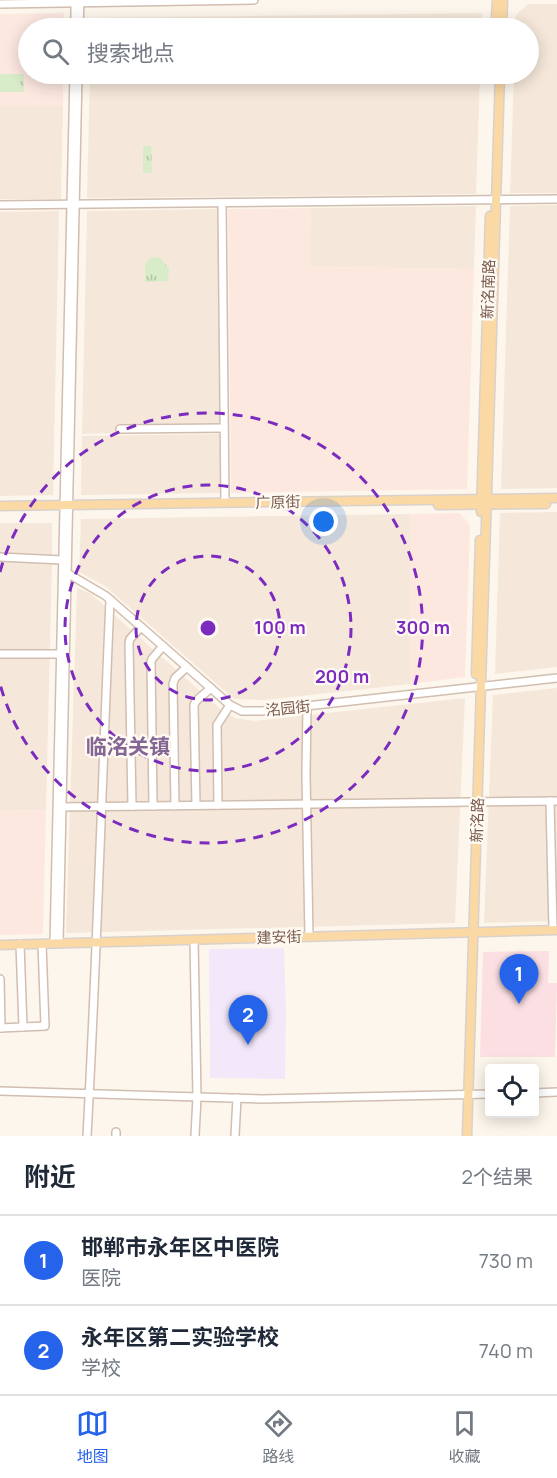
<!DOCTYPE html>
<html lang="zh">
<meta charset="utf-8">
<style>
:root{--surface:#fff;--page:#f6f6f7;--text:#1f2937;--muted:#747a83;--line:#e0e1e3;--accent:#2563eb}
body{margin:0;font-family:Manrope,"Noto Sans SC",sans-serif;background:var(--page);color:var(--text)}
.controls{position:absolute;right:18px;bottom:18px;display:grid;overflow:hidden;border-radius:6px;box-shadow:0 3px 15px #0003}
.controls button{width:54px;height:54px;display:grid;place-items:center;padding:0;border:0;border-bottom:2px solid var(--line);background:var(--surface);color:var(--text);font:30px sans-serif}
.you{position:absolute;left:324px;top:522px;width:21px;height:21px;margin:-15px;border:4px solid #fff;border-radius:50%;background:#1a73e8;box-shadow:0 0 0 9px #1a73e833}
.badge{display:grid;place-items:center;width:39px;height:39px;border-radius:50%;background:var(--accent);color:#fff;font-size:20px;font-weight:700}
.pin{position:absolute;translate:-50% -50px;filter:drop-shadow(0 2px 3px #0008)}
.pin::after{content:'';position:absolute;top:32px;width:21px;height:18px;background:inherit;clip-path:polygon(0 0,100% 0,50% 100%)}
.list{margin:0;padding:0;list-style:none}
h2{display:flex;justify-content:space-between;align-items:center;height:78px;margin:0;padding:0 24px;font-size:26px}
h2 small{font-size:20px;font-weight:400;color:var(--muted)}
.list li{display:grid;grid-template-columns:39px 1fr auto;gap:18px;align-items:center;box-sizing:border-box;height:90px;padding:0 24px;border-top:2px solid var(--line)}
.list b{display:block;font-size:22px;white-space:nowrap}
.list p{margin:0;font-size:20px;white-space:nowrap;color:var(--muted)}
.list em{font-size:20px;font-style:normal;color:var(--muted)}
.icon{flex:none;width:33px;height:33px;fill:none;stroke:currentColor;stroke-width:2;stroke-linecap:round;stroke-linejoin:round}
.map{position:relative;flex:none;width:557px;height:1136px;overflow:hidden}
.search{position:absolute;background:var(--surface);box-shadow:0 3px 15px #0003;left:18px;right:18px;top:18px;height:66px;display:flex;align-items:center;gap:15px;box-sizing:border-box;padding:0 21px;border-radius:33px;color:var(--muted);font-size:22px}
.sheet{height:258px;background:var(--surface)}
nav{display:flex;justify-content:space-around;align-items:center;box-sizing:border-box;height:84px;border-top:2px solid var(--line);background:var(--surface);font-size:16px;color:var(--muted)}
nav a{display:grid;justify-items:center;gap:3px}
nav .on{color:var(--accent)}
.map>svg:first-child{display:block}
.residential{fill:#f5e8da}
.commercial{fill:#fde8e0}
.education{fill:#f3e8fa}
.medical{fill:#fbdfe3}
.grass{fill:url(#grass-tufts)}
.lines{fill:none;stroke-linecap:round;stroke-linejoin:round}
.minor-casing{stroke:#d1beb0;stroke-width:10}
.major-casing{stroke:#dad1cd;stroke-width:11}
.minor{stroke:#fff;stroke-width:7}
.major{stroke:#fbd9a5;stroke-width:8}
.ring{fill:none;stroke:#7b2cbf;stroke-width:3;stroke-dasharray:10 8}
.labels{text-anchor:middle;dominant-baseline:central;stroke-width:4.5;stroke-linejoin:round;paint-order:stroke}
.street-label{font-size:15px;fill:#7a5c4d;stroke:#fffaf3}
.district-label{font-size:21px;font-weight:bold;fill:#846695;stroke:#fffaf3}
.centre{fill:#7b2cbf;stroke:#fffaf3;stroke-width:3}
.ring-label{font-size:18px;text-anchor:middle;font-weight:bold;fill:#7b2cbf;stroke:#fffaf3;stroke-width:4.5;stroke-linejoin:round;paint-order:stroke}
</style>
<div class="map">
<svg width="557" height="1136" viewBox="0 0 557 1136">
<defs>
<pattern id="grass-tufts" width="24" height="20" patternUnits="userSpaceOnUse" patternTransform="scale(1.5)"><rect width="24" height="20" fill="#d8ecc9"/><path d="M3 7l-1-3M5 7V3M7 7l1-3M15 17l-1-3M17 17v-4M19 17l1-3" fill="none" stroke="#b4c2a5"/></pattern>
</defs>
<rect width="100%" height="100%" fill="#fdf6ec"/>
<g class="residential">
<path d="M528,4H557V193H510L514,74H528V28H515L516,15Z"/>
<path d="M482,13L481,28H91V18Z"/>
<path d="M90,74H480L476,194L87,198Z"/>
<path d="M0,106H63L61,199H0Z"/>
<path d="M557,205V488L501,489L510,206Z"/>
<path d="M476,206L474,269L309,267L311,208Z"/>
<path d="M218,209L220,424L119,425L118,433L82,434L87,211Z"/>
<path d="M59,211L53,495L0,496V212Z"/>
<path d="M220,434V493L81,495L82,436Z"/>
<path d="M557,512V667L495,674L500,513Z"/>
<path d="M410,514V684L265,700L234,699L105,586L79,572L81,519Z"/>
<path d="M0,523H52V555L0,553Z"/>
<path d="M0,562L52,563L46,810L0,811Z"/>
<path d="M77,588L90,593L219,708L235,718L254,721L465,698L455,923L66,933Z"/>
<path d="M557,688V921L484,923L493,695Z"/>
</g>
<g class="commercial">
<path d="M64,13V28H28V74H63V106H0V14Z"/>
<path d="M311,208L310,267L474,269L467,489L231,493L228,209Z"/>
<path d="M459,513L468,522L470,527L465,677L410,684V514Z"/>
<path d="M46,810L43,934L0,935V811Z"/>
</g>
<path class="education" d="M284,948L286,1011L285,1079L210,1078L209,949Z"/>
<path class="medical" d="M549,951L548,983H557L555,1057H480L483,952Z"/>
<g class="grass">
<rect x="0" y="74" width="24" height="18"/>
<path d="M143,146H151L152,173H143Z"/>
<path d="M151,257L160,258L169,268L168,281L145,282V264Z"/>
</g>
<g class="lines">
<defs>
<g id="minor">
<path d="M0,4L254,0"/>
<path d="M75,28V0"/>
<path d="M79,28L80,1"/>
<path d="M222,203L225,503"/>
<path d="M0,205L557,199"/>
<path d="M120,429L224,428"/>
<path d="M0,557L62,560"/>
<path d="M67,573L106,596L230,705L242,711H262L557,678"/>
<path d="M0,654H60"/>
<path d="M307,706L306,775L309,937"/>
<path d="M550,801L553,930"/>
<path d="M196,805L194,705L196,701L211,688"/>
<path d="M218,805L217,725L230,705"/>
<path d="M132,806L129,643L130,639L141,627"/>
<path d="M153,806L151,662L152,659L163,646"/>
<path d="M175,806L173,684L175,678L187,667"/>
<path d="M59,807L557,801"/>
<path d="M194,940L197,1097L195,1136"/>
<path d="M54,943L74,74"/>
<path d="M59,943L78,74"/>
<path d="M20,944L23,1027"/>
<path d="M0,979L1,1028"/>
<path d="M0,1028L45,1026L42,944"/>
<path d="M0,1091L262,1099L490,1094"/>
<path d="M534,1093L557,1092"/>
<path d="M87,1136C97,957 102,779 110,600"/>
<path d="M116,1136V1132"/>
<path d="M235,1136L237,1098"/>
</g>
<g id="major">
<path d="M496,18L497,0"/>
<path d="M502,28L503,0"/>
<path d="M438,505L546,504"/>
<path d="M0,506L557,498"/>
<path d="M481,512L490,216"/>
<path d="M476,674L480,540"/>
<path d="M0,945L557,930"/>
<path d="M467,1136L500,74"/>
</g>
</defs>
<use href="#minor" class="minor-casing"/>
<use href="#major" class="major-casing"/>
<use href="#minor" class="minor"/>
<use href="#major" class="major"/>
</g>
<g class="ring">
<circle cx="208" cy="628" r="72"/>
<circle cx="208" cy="628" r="143"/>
<path d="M0 572A215 215 0 1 1 0 684"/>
</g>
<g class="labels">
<g class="street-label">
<text transform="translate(488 289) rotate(-88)">新洺南路</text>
<text transform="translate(278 502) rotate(-1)">广原街</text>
<text transform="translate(288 708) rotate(-6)">洺园街</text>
<text transform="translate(477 820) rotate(-88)">新洺路</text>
<text transform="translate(279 937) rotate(-2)">建安街</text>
</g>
<g class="district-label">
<text x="128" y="746">临洺关镇</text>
</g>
</g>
<circle cx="208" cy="628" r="9" class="centre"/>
<g class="ring-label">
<text x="280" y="634">100 m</text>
<text x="423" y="634">300 m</text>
<text x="342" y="683">200 m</text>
</g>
</svg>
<div class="controls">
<button><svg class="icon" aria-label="locate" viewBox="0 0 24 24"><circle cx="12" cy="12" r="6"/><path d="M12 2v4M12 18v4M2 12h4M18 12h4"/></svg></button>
</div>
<div class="you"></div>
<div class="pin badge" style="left:519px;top:1004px">1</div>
<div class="pin badge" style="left:248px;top:1045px">2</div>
<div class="search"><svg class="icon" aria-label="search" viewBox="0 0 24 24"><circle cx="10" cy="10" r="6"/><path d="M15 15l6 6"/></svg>搜索地点</div>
</div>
<section class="sheet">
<h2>附近<small>2个结果</small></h2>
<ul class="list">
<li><span class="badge">1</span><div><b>邯郸市永年区中医院</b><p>医院</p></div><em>730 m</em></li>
<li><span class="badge">2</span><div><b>永年区第二实验学校</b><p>学校</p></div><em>740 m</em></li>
</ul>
</section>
<nav>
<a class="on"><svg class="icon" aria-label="map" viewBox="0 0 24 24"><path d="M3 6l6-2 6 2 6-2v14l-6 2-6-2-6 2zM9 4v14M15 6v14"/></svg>地图</a>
<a><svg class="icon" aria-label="directions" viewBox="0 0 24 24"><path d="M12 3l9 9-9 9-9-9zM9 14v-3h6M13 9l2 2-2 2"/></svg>路线</a>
<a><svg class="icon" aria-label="saved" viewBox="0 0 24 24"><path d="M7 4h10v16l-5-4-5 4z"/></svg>收藏</a>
</nav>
